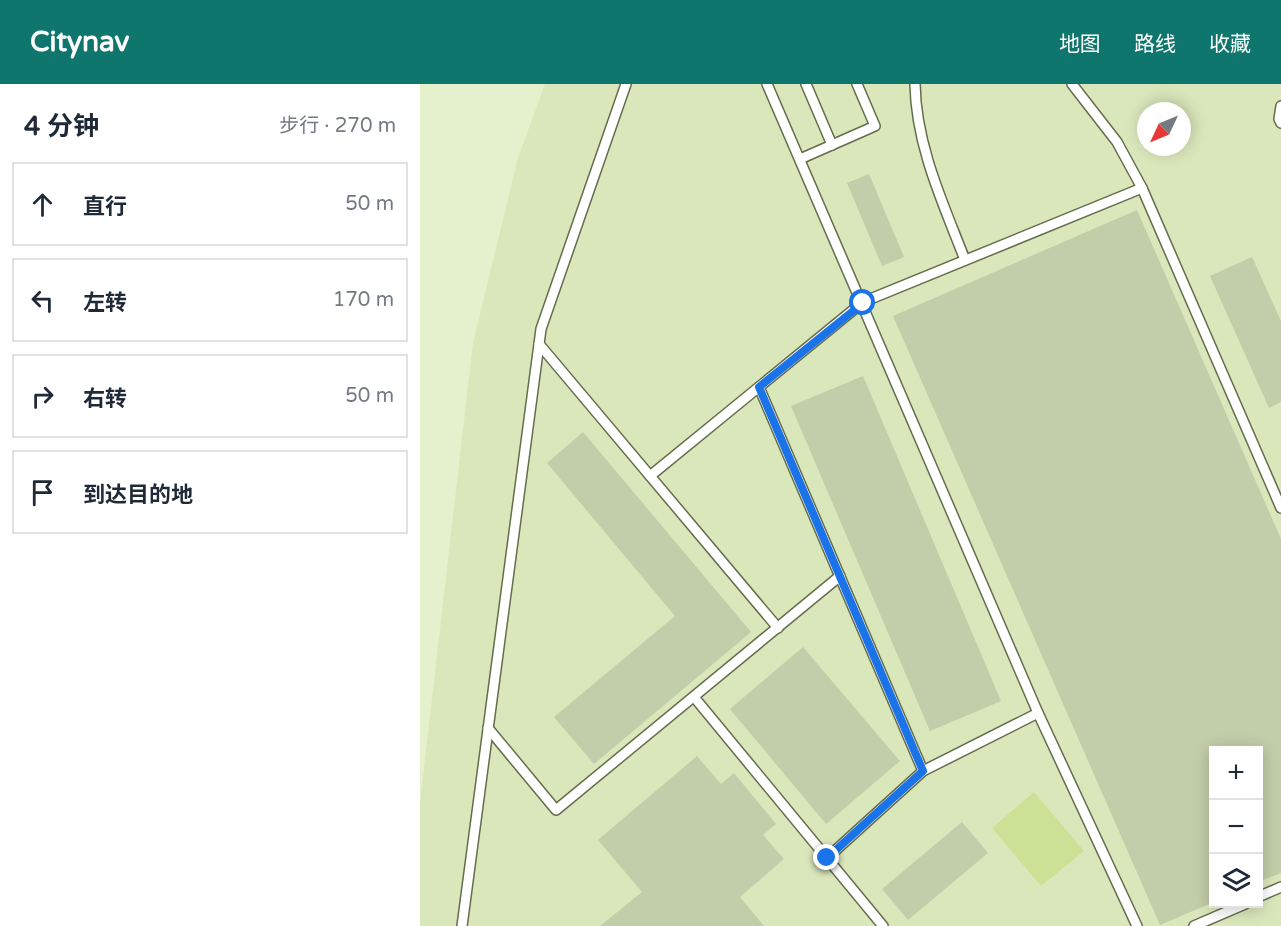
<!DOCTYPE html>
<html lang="zh">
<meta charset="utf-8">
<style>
:root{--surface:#fff;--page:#f2f2f3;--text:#1f2937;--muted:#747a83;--line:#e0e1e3;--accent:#0f766e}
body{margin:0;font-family:"Varela Round","Noto Sans SC",sans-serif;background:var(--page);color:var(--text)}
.controls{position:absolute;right:18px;bottom:18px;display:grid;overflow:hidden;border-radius:0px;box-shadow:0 3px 15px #0003}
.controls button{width:54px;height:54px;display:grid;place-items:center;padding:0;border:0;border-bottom:2px solid var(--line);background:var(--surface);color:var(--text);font:30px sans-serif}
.compass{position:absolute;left:717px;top:18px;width:54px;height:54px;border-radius:50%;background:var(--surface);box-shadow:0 3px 15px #0003;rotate:226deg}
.stop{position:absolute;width:18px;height:18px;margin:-14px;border:4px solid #1a73e8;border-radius:50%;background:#fff}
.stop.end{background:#1a73e8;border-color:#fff;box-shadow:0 2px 6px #0008}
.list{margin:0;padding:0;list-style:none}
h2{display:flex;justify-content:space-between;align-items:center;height:78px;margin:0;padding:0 24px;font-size:26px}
h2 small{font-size:20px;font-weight:400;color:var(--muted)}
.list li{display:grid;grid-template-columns:39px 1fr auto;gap:18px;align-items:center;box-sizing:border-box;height:84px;margin:0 12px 12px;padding:0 12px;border:2px solid var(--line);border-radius:0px}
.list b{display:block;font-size:22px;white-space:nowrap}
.list em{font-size:20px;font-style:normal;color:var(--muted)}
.icon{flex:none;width:33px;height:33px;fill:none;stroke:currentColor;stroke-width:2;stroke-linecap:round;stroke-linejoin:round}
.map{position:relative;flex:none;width:861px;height:842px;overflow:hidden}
header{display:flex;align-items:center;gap:36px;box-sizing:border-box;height:84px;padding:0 30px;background:var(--accent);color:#fff}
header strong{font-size:28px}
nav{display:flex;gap:33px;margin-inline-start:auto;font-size:21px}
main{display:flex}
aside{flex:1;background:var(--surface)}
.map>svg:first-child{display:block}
.built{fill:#dae7bb;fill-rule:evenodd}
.green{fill:#cce195}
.building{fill:#c2cda9}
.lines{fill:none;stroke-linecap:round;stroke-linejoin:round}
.service-casing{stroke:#646d4d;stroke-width:12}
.service{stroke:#fff;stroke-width:9}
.route{stroke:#1a73e8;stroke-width:8}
</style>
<header>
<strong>Citynav</strong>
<nav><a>地图</a><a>路线</a><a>收藏</a></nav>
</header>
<main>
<aside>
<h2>4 分钟<small>步行 · 270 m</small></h2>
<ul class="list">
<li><svg class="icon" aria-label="ahead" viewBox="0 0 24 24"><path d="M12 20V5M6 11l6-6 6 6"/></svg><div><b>直行</b></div><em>50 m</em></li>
<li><svg class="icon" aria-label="left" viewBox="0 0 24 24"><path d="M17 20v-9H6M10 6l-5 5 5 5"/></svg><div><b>左转</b></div><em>170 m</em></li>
<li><svg class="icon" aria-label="right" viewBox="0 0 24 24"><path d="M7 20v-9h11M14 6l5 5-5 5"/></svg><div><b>右转</b></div><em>50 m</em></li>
<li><svg class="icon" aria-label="arrive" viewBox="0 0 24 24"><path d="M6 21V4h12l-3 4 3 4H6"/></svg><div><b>到达目的地</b></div></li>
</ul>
</aside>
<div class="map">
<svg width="861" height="842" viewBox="0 0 861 842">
<rect width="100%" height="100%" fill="#e5f0cc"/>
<path class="built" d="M125,0H861V842H0V719L53,259L98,74ZM726,27H762V63H726ZM794,666H838V820H794Z"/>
<path class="green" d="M614,708L664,767L621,802L572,744Z"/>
<g class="building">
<path d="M449,90L484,173L462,182L427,99Z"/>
<path d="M717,126L861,455V789L838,798V666H794V818L740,841L473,232Z"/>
<path d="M832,173L861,237V318L849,324L790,192Z"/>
<path d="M443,292L581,617L510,647L371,322Z"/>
<path d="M163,348L331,548L174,680L134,633L255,532L127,379Z"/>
<path d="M383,563L480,677L406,740L310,625Z"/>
<path d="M277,672L301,700L314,689L356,740L343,751L364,775L320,813L344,842H180L222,808L178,756Z"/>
<path d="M542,738L568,769L488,836L462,805Z"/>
</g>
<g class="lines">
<defs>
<g id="service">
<path d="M347,0L618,629L717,842"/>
<path d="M386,0L412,61"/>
<path d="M495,0C496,62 523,119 545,176"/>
<path d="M652,0L697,58L722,104"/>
<path d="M861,22L859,35L861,39"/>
<path d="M380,75L455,42L437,0"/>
<path d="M119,260L358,544"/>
<path d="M339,303L503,687L407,774"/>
<path d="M230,392L443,218L722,104L861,424"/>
<path d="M274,613L463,842"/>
<path d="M68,644L136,726L420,492"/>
<path d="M503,687L618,629"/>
<path d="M838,813L861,803"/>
<path d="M42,842L121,245L206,0"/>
<path d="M774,842L825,820"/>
</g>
</defs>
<use href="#service" class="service-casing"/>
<use href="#service" class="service"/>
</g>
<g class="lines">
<path class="route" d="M407,774L503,687L339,303L443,219"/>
</g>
</svg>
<div class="controls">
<button>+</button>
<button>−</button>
<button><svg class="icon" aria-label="layers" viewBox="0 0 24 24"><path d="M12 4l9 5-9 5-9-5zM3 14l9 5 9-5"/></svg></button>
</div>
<svg class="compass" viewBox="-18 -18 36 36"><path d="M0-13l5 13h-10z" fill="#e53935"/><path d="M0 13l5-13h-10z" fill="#747a83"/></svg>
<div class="stop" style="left:443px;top:219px"></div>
<div class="stop end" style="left:407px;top:774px"></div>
</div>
</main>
